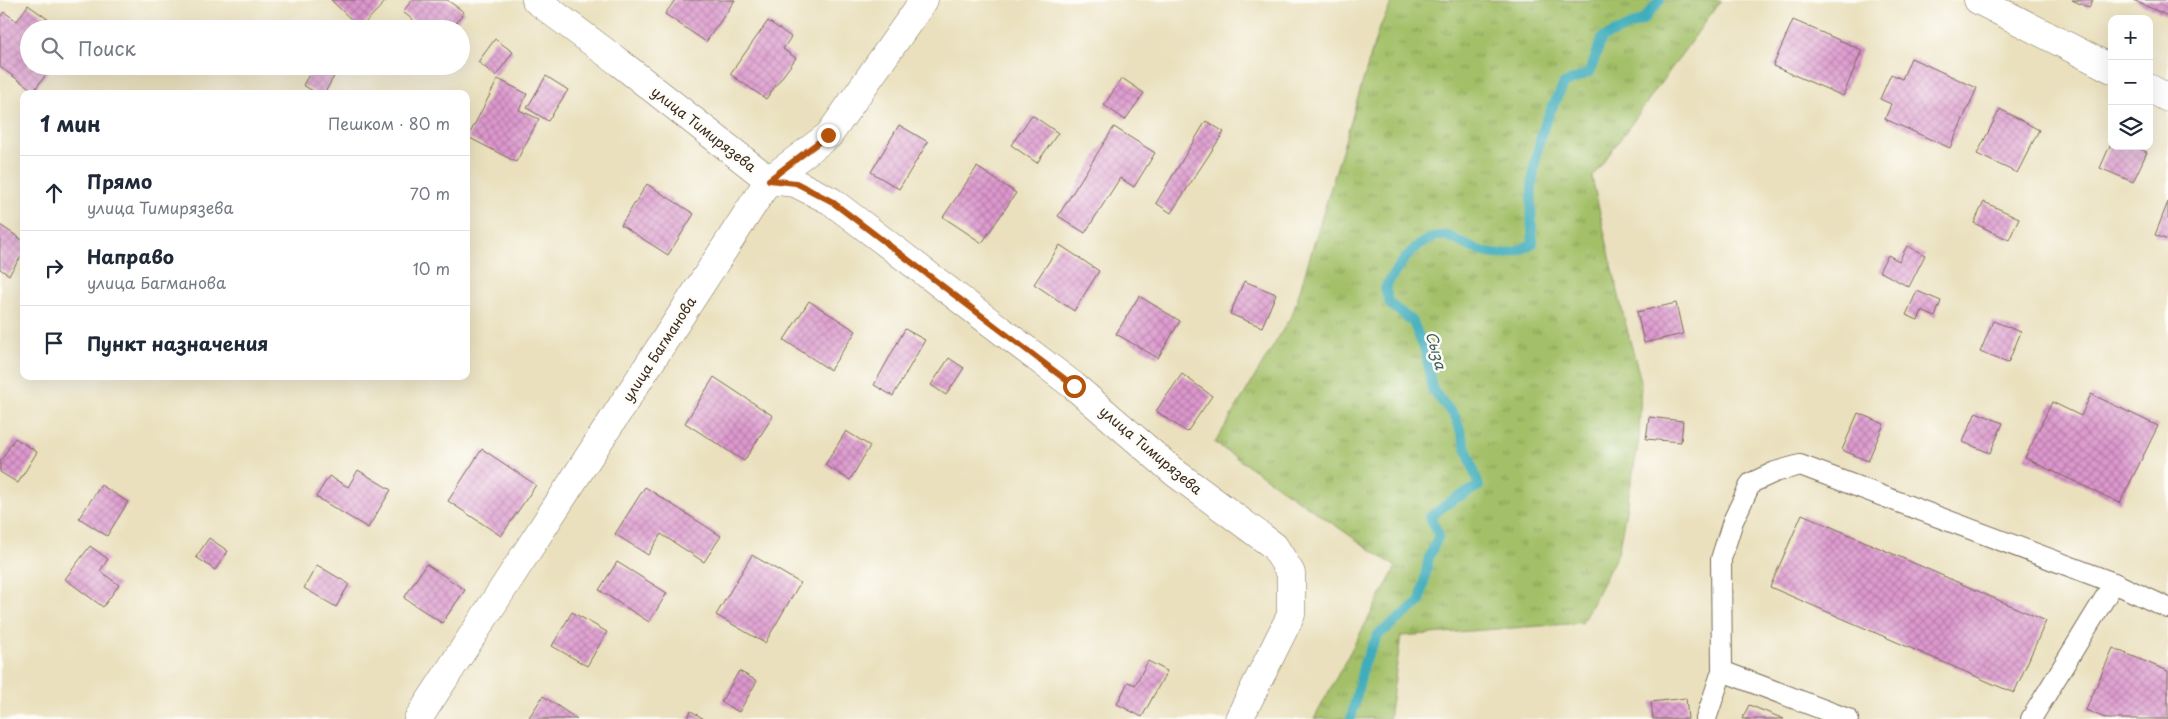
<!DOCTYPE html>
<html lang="ru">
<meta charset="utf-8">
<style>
:root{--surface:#fff;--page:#f6f6f7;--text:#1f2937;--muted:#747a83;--line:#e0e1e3}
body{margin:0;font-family:"Playpen Sans",sans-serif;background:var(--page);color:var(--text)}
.controls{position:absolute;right:15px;top:15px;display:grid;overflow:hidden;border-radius:10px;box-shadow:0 5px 20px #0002}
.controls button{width:45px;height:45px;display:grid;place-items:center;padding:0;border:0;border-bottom:1px solid var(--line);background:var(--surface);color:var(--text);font:25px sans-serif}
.stop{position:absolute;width:15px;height:15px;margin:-11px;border:4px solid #b45309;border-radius:50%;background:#fff}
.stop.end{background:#b45309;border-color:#fff;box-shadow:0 1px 5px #0008}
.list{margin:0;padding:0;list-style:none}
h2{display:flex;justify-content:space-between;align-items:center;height:65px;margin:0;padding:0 20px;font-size:21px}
h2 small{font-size:16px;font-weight:400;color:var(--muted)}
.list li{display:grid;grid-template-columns:32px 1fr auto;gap:15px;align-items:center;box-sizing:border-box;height:75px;padding:0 20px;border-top:1px solid var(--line)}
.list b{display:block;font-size:19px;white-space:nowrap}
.list p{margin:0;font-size:16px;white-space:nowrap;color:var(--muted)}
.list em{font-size:16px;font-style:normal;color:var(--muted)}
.icon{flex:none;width:28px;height:28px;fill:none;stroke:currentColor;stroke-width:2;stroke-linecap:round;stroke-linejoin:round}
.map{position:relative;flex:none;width:2168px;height:719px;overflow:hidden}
.search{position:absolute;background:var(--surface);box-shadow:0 5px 20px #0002;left:20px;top:20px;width:450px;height:55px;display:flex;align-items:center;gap:12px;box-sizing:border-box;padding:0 18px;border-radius:28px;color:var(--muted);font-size:19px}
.panel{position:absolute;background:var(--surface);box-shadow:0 5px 20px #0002;left:20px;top:90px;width:450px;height:290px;border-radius:10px}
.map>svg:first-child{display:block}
.grass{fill:url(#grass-tufts);stroke:#6f7543}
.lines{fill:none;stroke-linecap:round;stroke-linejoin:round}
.stream{stroke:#3fadbc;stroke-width:10}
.building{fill:url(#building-cross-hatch)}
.service-casing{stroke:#786a56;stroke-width:22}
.minor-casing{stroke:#786a56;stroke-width:29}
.service{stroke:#fff;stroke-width:20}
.minor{stroke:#fff;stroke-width:28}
.route{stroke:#b45309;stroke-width:6}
.labels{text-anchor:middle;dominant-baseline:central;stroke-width:5;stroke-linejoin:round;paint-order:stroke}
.street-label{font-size:14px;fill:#3b2a1e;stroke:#fdfcf7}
.water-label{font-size:15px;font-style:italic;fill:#3d5e5d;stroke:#fdfcf7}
</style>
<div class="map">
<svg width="2168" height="719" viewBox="0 0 2168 719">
<defs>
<pattern id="grass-tufts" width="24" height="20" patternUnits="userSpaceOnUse" patternTransform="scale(1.25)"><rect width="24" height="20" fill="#a3c068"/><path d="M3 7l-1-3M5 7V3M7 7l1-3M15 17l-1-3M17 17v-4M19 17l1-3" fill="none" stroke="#869c55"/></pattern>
<pattern id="building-cross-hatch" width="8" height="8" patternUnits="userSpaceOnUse" patternTransform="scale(1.25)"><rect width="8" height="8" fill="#dd98ce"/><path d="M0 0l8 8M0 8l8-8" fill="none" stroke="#b47ca7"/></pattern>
</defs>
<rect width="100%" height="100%" fill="#fdfcf7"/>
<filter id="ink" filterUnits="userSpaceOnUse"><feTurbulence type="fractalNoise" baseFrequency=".02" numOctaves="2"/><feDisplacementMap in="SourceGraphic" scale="10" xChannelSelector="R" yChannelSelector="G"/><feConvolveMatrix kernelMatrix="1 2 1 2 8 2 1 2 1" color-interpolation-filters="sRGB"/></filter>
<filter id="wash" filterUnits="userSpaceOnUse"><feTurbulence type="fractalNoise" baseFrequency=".0096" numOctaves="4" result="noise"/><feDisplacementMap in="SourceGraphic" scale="20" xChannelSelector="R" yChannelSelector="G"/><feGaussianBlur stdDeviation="1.12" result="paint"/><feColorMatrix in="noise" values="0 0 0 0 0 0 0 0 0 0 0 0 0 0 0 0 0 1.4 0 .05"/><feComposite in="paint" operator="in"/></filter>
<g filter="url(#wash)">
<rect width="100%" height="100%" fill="#eae0bd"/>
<path class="grass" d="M1393,0H1721L1592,178L1624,318L1641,381L1639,440L1618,553L1582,623L1401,636L1389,719H1314L1396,567L1215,443L1293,313L1378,31Z"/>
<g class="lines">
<path class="stream" d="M1351,719L1364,663L1378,635L1420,602L1429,557L1439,535L1430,517L1451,501L1479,486L1456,418L1432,389L1426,353L1413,322L1390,304L1385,288C1397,268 1419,232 1447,236C1452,237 1459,242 1464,244C1491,257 1508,259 1533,243C1529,205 1532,163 1544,127C1549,112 1557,98 1564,84L1590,72L1602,38L1643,20L1660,0"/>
</g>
<g id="blocks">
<g class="building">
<path d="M331,0H387L360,28Z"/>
<path d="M412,0H447L464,12L452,29H424L403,12Z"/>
<path d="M675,0H735L706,42L665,14Z"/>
<path d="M2072,0H2093L2089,8Z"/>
<path d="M2133,0H2168V16Z"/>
<path d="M28,5L49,20L43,29H29V66H52L34,91L0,67V17L4,12L17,21Z"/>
<path d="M1793,20L1862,50L1843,96L1773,66Z"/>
<path d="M768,21L791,37L783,49L796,58L766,99L730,74Z"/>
<path d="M495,39L513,52L496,76L478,62Z"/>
<path d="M1911,58L1977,88L1950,148L1885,119L1891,104L1880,99L1891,74L1902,79Z"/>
<path d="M314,66H340L324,94H318L303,85Z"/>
<path d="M546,76L568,90L548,121L527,108Z"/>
<path d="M1122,78L1144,93L1125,120L1104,105Z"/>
<path d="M498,79L527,94L519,110L539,119L516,162L468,137Z"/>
<path d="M2000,109L2039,130L2017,173L1977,154Z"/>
<path d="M1032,115L1058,133L1037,163L1011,145Z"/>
<path d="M1206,121L1224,132L1171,213L1156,203Z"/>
<path d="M899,125L928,142L899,189L871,172Z"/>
<path d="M1114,127L1155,153L1134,187L1120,178L1085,233L1058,216Z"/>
<path d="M2112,141V146H2134L2147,152L2133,182L2100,168Z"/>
<path d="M977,167L1016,193L982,243L943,217Z"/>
<path d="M647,184L694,214L668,255L621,225Z"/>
<path d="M1984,202L2019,218L2009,240L1974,223Z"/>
<path d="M2168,202V240L2155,235Z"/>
<path d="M0,225L24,241V252L9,275L0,269Z"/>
<path d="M1060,245L1099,271L1074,311L1034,284Z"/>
<path d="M1907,246L1925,255L1909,287L1879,271L1888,255L1899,261Z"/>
<path d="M1244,281L1276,294L1262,327L1230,314Z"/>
<path d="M1917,291L1941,301L1935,317L1922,311L1918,320L1906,315Z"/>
<path d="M1139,296L1180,321L1158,358L1116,334Z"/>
<path d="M809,301L856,331L830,370L784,340Z"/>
<path d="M1676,303L1683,334L1644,343L1637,312Z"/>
<path d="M1993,321L2021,332L2008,363L1980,352Z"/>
<path d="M905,329L925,340L893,396L874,385Z"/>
<path d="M949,358L964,368L946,395L931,385Z"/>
<path d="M1182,374L1212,396L1187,432L1156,411Z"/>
<path d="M714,377L773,416L744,461L685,423Z"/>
<path d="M2091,394L2158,426L2120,503L2025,458L2052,402L2081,416Z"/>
<path d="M1976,412L2003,423L1990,453L1963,442Z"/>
<path d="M1858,413L1884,424L1868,461L1842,450Z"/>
<path d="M1649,417L1683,421L1681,442L1646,439Z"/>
<path d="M846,431L870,446L850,480L825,465Z"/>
<path d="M15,438L37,452L18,483L0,472V462Z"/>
<path d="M482,449L536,485L501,536L448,501Z"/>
<path d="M358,470L391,490L368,528L316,497L329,476L348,487Z"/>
<path d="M101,485L128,502L107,536L79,518Z"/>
<path d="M645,487L721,536L704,562L661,534L648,555L615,534Z"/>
<path d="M1802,514L2046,621L2014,693L1770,587Z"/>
<path d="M209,538L228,551L215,570L196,557Z"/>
<path d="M90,546L108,559L100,571L119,585L103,607L65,579Z"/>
<path d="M752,555L800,583L765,643L716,615Z"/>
<path d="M617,562L667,593L649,622L599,590Z"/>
<path d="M426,564L465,590L442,623L404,598Z"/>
<path d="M317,565L349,584L336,607L304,588Z"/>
<path d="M572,612L607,632L587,666L552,646Z"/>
<path d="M2113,648L2168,671V719H2107L2086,710Z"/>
<path d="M1148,661L1167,671L1142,717L1117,704L1128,682L1135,685Z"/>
<path d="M739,671L757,681L739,712L721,702Z"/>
<path d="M543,696L577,719H528Z"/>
<path d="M1686,698L1688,719H1653L1651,702Z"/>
<path d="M1749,705L1784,719H1742Z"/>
<path d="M691,711L704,719H687Z"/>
</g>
</g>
</g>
<g filter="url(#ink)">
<use href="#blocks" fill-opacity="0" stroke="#786a56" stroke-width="1"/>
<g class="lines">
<defs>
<g id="service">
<path d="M1722,671L1848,719"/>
<path d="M1706,719L1722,671L1721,559L1733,521L1751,483L1775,472L1800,465L2114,583L2168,608"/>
<path d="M2031,719L2114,583"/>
</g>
<g id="minor">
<path d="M536,0L620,63L769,180L795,183L831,201L1074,386L1174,472L1274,546L1291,573V615L1239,719"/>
<path d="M1978,0L2112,69"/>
<path d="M2149,88L2168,98"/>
<path d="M418,719L769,180L829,135L924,0"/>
</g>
</defs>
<use href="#service" class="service-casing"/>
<use href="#minor" class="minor-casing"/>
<use href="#service" class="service"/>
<use href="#minor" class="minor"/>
</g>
</g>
<g class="lines" filter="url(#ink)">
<path class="route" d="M828,135L769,180L796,183L831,201L1074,386"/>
</g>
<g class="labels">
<g class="street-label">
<text transform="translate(704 129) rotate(38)">улица Тимирязева</text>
<text transform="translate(659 349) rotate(-57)">улица Багманова</text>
<text transform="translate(1151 450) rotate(40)">улица Тимирязева</text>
</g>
<g class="water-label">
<text transform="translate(1437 350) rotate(74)">Сыза</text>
</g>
</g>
</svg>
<div class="controls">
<button>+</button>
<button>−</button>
<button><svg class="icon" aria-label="layers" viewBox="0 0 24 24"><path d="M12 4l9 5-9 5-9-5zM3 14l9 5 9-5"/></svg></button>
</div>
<div class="stop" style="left:1074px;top:386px"></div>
<div class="stop end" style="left:828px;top:135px"></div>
<div class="search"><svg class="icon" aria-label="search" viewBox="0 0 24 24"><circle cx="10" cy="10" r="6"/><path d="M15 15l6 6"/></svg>Поиск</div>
<section class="panel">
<h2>1 мин<small>Пешком · 80 m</small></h2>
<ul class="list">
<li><svg class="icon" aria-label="ahead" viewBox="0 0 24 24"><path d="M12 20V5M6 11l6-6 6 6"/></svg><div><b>Прямо</b><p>улица Тимирязева</p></div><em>70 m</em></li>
<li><svg class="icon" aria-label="right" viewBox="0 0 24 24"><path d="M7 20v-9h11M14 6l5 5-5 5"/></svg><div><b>Направо</b><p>улица Багманова</p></div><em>10 m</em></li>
<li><svg class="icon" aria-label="arrive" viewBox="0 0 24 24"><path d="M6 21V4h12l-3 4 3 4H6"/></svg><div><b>Пункт назначения</b></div></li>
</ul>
</section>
</div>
